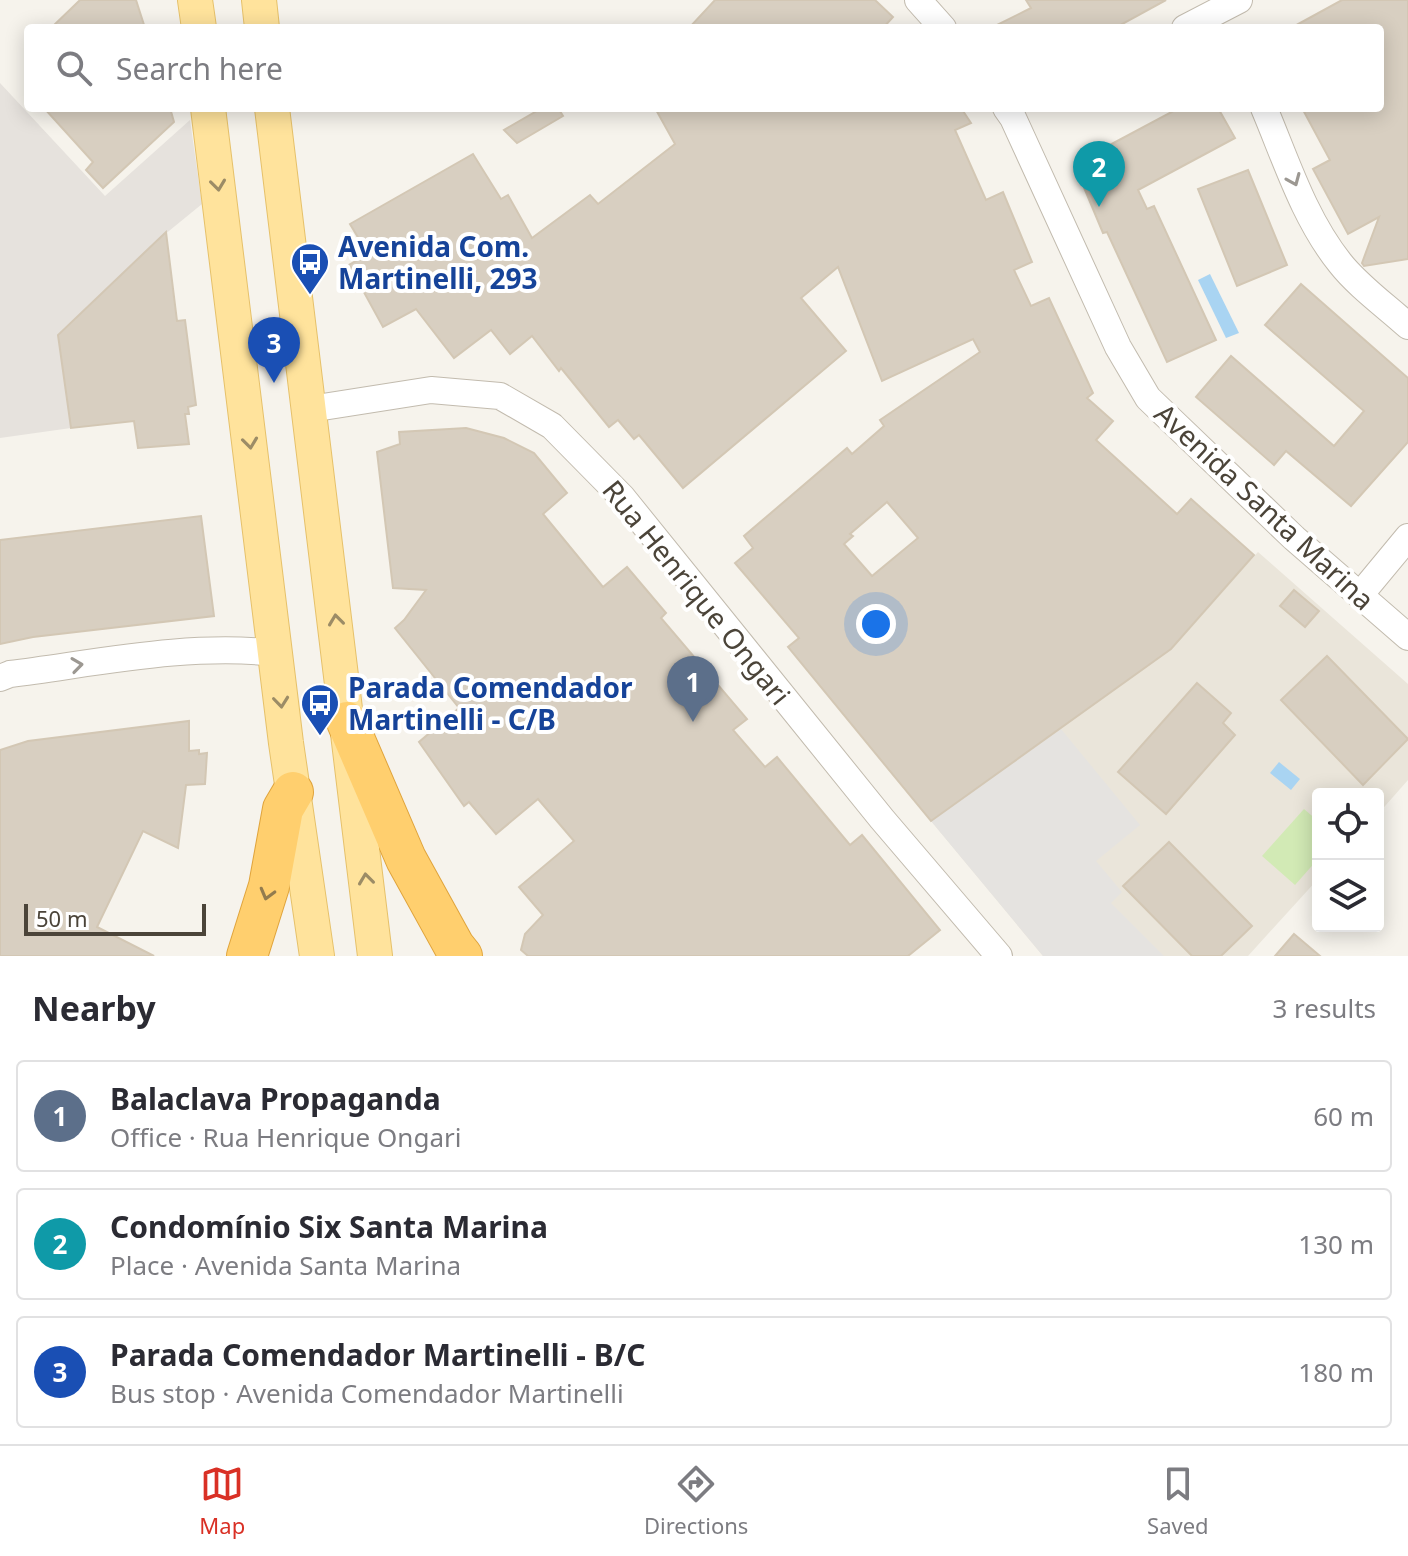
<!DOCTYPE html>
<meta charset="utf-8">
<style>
:root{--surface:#fff;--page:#f2f2f3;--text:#2b2b33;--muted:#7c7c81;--line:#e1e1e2;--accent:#d93025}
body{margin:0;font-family:"Noto Sans",sans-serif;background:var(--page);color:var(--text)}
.controls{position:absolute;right:24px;bottom:24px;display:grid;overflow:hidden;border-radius:8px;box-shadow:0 4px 20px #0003}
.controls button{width:72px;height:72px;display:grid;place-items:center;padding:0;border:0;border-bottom:2px solid var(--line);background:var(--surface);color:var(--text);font:40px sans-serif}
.scale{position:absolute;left:24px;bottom:20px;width:182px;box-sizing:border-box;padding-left:8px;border:4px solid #4b4439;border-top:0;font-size:22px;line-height:28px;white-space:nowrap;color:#4b4439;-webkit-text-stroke:6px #fff;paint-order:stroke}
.you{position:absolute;left:876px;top:624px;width:28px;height:28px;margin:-20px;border:6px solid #fff;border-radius:50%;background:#1a73e8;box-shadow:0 0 0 12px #1a73e833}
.badge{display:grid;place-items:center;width:52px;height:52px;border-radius:50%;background:var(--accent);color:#fff;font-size:26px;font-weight:700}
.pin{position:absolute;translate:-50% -66px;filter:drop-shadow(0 2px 4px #0008)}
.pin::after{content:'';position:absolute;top:42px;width:28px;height:24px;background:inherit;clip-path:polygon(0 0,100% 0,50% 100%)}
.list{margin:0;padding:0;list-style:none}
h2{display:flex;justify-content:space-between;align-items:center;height:104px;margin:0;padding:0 32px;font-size:34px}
h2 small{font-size:26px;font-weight:400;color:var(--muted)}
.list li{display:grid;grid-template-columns:52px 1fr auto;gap:24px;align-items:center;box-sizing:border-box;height:112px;margin:0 16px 16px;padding:0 16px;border:2px solid var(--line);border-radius:8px}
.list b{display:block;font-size:30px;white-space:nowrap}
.list p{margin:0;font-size:26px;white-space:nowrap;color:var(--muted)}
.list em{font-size:26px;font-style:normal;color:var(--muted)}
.icon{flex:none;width:44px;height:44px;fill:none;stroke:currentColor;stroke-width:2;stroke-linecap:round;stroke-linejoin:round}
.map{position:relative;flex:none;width:1408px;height:956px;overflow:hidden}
.search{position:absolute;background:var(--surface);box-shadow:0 4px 20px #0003;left:24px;right:24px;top:24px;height:88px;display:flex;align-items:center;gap:20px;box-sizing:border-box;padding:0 28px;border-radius:8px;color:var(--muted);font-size:30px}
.sheet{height:488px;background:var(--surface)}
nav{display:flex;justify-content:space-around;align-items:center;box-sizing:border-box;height:112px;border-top:2px solid var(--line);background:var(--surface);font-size:22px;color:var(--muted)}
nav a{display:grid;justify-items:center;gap:4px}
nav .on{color:var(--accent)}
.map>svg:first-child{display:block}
.residential{fill:#eae5da}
.industrial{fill:#e6e2dd}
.green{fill:#d2eab5}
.parking{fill:#e5e3e0}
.water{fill:#a9d4f2}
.building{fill:#d8cfc1;stroke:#d3c7b4;stroke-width:2;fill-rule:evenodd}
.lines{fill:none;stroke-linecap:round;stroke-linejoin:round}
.minor-casing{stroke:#c2bbae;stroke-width:28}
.major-casing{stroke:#e6c16a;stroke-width:36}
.highway-casing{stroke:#e0a43c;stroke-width:42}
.minor{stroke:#fff;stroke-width:26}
.major{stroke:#ffe39c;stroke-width:34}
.highway{stroke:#ffcf6e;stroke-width:40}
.oneway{stroke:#9c9892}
.oneway2{stroke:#9c8c66}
.oneway3{stroke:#937c4e}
.labels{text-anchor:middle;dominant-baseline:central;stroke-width:8;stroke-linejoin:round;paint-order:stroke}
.transit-label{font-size:28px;font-weight:bold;fill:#164399;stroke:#fff;text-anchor:start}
.street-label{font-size:28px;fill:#4b4439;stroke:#fff}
</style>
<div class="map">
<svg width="1408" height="956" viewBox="0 0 1408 956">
<rect width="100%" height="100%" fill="#f6f3ec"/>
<path class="residential" d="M1258,552L1408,684V780L1378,814V794H1318V879L1248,956H1043L931,821L1171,649Z"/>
<path class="industrial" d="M0,83L105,196L190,120L202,204L164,235L59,335L71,428L0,438Z"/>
<path class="green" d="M1304,809L1318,821V859L1295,885L1262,856Z"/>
<path class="parking" d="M1061,729L1140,825L1096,861L1122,892L1111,903L1164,956H1043L931,821Z"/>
<g class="water">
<path d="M1210,274L1239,333L1226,338L1198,280Z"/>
<path d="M1279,762L1300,779L1291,790L1270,773Z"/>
</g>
<g class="building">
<path d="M80,0H136L145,28H51Z"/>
<path d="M715,0H875L893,17L883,28H689Z"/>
<path d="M1026,0H1166L1115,28H991L1031,8Z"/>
<path d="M1342,0H1408V259L1364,266L1362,263L1379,217L1348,234L1313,169L1330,160L1302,108H1380V28H1291Z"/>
<path d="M44,108H170L174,122L103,188L86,170L93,162Z"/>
<path d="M542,108H558L563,116L517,143L504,130Z"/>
<path d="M655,108H961L971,123L955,130L986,200L1003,192L1032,262L1014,270L1031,306L1049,298L1093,393L1087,398L1113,421L1096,440L1177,514L1191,499L1254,555L1171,649L931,821L788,647L799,638L735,563L753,548L744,536L847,448L852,454L884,426L880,420L980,352L973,339L882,381L838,267L801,298L846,351L683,488L639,435L634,439L618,420L609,427L561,368L559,371L532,336L510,354L491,330L454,358L416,309L383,327L349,265L368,254L350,224L473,154L501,199L508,195L532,238L590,195L598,204L675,144ZM887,502L918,538L872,576L844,544L853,536L850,534Z"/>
<path d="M1179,108H1218L1235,138L1138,190L1147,209L1154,206L1216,340L1167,362L1107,232L1103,233L1080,178L1099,170L1091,155Z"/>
<path d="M1248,170L1287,265L1237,286L1198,189Z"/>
<path d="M166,232L177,321L185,320L196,405L188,407L189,414H185L189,444L138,448L134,421L71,428L58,335Z"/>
<path d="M1301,284L1408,378V442L1351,506L1286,451L1274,465L1196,397L1231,356L1334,446L1364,411L1265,325Z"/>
<path d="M466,428L504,438L534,453L567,493L543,514L603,587L627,567L666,613L661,618L747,719L733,730L765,767L777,757L850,845L862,835L940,930L908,956H528L521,950L525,934L543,915L519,887L574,841L538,799L496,834L469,802L464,806L419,742L459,708L395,628L404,620L426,590L393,588L377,452L400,444L399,432Z"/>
<path d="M201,516L214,616L33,637L0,644V540Z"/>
<path d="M1294,590L1319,611L1305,627L1280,606Z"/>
<path d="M1327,656L1408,739L1363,785L1281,700Z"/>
<path d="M1197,683L1231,713L1223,723L1235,735L1166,814L1118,772Z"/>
<path d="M189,721V751L199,750V754L207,753L205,784L186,785L178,848L143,831L97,927L154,956H0V750L28,741Z"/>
<path d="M1169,842L1252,926L1221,956H1192L1123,886Z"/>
<path d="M1294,934L1320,956H1275Z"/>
</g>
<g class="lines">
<defs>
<g id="minor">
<path d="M918,0L943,28"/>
<path d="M1185,28L1239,0"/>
<path d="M1006,108L1013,118L1118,347L1148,398L1294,538L1408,637"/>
<path d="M1264,108C1286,160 1304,218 1340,263C1358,286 1386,306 1408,326"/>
<path d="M310,409L431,390L500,396L552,426L622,497L882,819L999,956"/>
<path d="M1360,595L1408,537"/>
<path d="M0,678L10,674C97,663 188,643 276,653"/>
</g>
<g id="major">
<path d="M195,0L199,28"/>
<path d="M259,0L262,28"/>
<path d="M208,108L286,743L317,956"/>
<path d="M272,108L375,956"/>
</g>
<g id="highway">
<path d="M347,722L406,859L454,946L462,956"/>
<path d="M247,956L269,886L283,809L293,792"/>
</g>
</defs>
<use href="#minor" class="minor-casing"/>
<use href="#major" class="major-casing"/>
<use href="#highway" class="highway-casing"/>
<use href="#minor" class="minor"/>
<use href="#major" class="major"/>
<use href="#highway" class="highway"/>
</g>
<defs><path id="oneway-chevron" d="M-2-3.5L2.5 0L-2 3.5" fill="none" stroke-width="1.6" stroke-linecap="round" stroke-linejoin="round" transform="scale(2)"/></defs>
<g class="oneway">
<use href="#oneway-chevron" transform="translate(1294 180) rotate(67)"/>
<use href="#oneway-chevron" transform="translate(77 665) rotate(-8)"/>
</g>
<g class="oneway2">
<use href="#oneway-chevron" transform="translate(218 185) rotate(83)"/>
<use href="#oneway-chevron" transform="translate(250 443) rotate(83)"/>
<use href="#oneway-chevron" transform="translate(336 620) rotate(-97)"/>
<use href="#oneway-chevron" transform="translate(281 702) rotate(84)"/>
<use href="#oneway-chevron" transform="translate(366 879) rotate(-97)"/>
</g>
<use class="oneway3" href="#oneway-chevron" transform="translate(267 894) rotate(105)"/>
<defs>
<symbol id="bus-pin" viewBox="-11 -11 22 30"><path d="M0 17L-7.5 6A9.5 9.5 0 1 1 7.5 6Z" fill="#1a4fb4" stroke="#fff"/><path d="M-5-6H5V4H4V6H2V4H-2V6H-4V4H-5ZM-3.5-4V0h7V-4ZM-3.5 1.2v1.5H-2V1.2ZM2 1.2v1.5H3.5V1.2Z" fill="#fff"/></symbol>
</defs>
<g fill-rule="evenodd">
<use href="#bus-pin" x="288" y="240" width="44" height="60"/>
<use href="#bus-pin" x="298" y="681" width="44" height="60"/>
</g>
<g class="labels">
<g class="transit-label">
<text x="338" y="246">Avenida Com.<tspan x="338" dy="32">Martinelli, 293</tspan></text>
<text x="348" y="687">Parada Comendador<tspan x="348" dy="32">Martinelli - C/B</tspan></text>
</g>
<g class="street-label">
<text transform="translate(1265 506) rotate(43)">Avenida Santa Marina</text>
<text transform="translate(697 592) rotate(51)">Rua Henrique Ongari</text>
</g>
</g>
</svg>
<div class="controls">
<button><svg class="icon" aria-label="locate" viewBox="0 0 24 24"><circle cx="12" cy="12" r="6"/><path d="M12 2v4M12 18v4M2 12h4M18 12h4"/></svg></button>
<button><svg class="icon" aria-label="layers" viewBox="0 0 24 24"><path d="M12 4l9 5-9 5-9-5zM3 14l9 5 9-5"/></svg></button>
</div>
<div class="scale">50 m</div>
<div class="you"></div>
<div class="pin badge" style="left:693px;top:722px;background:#5c6f8a">1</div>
<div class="pin badge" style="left:1099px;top:207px;background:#0f9aa8">2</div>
<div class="pin badge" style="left:274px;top:383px;background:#1a4fb4">3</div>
<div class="search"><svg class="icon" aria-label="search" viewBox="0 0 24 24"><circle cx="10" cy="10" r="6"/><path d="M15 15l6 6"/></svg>Search here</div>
</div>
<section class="sheet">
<h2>Nearby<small>3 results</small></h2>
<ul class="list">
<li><span class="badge" style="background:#5c6f8a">1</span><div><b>Balaclava Propaganda</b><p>Office · Rua Henrique Ongari</p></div><em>60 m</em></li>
<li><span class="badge" style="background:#0f9aa8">2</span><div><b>Condomínio Six Santa Marina</b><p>Place · Avenida Santa Marina</p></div><em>130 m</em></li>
<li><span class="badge" style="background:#1a4fb4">3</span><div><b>Parada Comendador Martinelli - B/C</b><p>Bus stop · Avenida Comendador Martinelli</p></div><em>180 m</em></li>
</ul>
</section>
<nav>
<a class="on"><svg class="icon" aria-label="map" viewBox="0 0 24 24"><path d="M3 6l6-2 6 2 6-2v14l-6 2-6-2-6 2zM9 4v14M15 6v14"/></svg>Map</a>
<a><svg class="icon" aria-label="directions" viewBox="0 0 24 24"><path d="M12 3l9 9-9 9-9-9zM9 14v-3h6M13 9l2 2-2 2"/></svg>Directions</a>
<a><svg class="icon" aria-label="saved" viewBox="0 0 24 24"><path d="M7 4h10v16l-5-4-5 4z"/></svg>Saved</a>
</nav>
